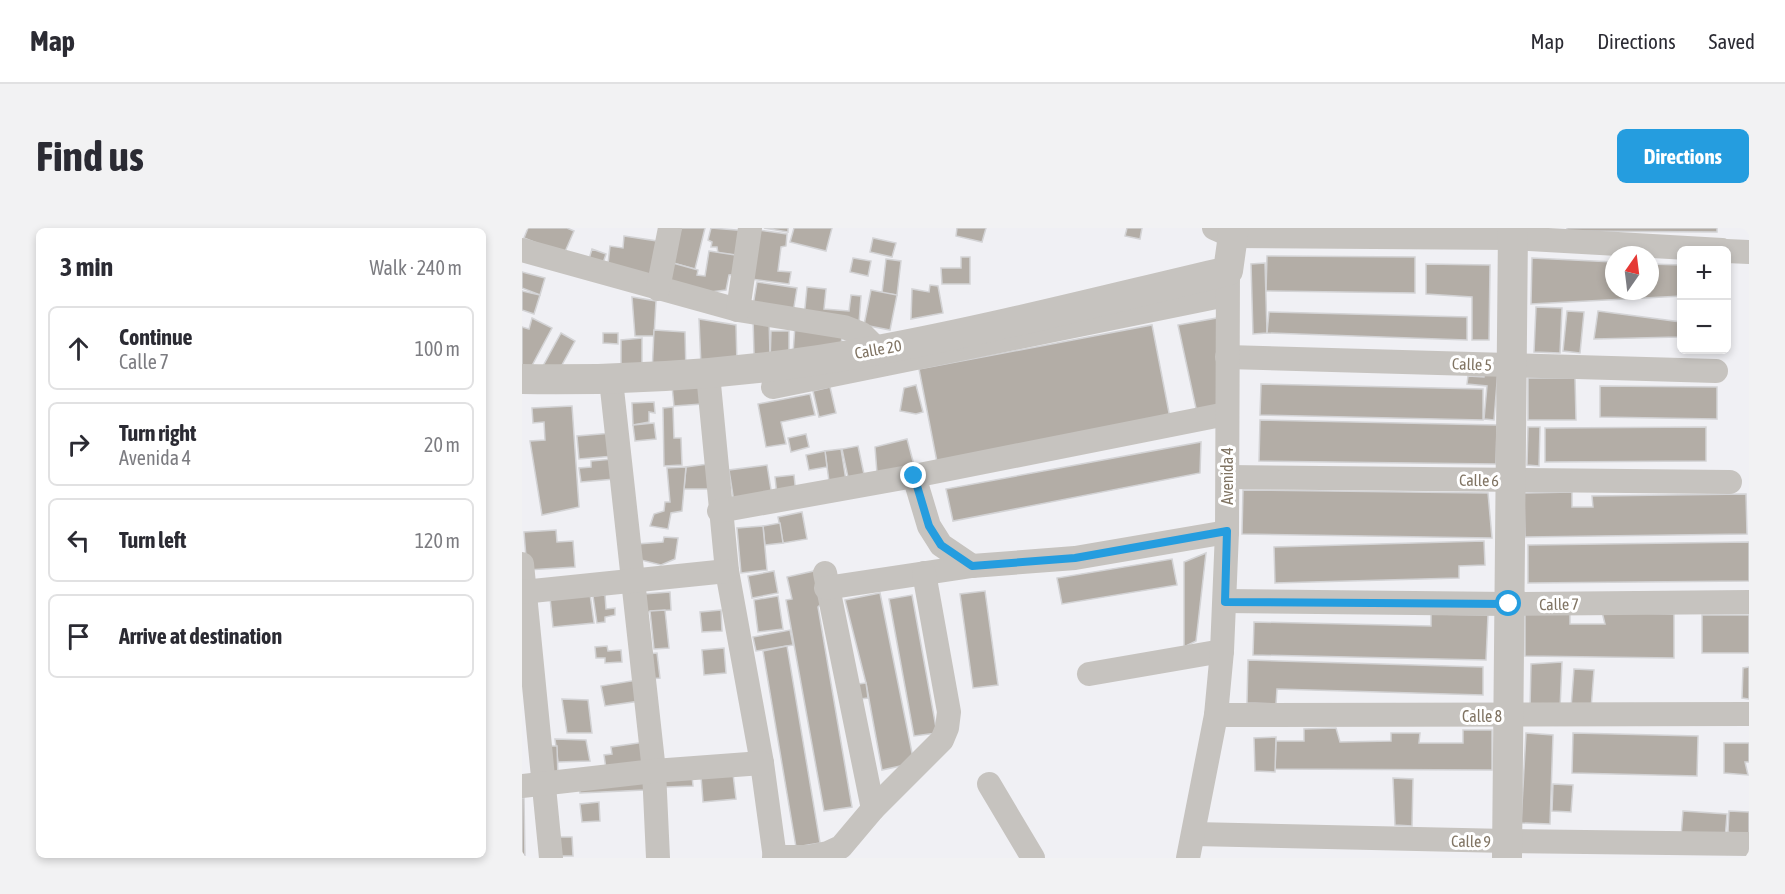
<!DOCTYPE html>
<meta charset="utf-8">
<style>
:root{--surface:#fff;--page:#f2f2f3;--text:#2b2b33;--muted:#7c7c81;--line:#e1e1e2;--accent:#259ddf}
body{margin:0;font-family:"Asap Condensed",sans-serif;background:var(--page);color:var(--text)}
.controls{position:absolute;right:18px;top:18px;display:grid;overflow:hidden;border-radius:9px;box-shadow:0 3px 9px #0003}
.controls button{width:54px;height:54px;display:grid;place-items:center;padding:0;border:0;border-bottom:2px solid var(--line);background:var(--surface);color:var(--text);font:30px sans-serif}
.compass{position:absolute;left:1083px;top:18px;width:54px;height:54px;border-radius:50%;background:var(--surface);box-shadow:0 3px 9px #0003;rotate:14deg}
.stop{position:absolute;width:18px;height:18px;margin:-14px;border:4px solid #259ddf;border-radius:50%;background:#fff}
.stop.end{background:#259ddf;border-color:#fff;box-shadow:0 2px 6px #0008}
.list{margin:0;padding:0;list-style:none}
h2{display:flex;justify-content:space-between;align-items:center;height:78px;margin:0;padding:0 24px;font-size:26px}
h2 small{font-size:20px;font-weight:400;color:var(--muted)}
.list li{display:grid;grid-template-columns:39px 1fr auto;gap:18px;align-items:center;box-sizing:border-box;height:84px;margin:0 12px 12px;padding:0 12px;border:2px solid var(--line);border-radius:9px}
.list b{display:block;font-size:22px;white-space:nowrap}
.list p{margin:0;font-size:20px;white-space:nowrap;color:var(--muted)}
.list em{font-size:20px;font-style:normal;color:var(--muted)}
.icon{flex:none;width:33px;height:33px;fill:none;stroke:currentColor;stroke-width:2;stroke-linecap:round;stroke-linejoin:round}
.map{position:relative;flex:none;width:1227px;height:630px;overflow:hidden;border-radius:9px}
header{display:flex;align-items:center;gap:36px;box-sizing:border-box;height:84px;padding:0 30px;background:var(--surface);border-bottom:2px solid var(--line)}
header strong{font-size:28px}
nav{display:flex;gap:33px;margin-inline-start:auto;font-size:21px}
.intro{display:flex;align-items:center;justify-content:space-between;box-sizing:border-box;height:144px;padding:0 36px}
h1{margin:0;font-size:42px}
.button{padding:15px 27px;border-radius:9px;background:var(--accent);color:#fff;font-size:21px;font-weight:700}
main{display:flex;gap:36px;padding:0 36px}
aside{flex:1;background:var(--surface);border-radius:9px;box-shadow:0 3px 9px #0003}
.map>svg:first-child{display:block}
.building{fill:#b3ada6;stroke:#d3d3d5;stroke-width:1.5}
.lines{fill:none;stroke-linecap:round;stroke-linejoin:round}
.minor{stroke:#c6c3bf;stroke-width:24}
.tertiary{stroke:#c6c3bf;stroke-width:30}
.route{stroke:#259ddf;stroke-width:8}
.labels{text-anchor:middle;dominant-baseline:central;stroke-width:6;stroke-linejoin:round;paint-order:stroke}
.street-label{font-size:16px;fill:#807463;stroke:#fff}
</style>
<header>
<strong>Map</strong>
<nav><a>Map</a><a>Directions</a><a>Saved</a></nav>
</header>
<div class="intro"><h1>Find us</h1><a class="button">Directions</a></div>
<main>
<aside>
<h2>3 min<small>Walk · 240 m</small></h2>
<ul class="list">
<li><svg class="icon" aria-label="ahead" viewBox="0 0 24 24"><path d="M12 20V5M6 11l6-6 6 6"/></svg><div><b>Continue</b><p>Calle 7</p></div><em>100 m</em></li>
<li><svg class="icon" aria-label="right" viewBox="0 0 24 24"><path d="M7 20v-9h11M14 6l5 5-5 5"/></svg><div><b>Turn right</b><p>Avenida 4</p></div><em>20 m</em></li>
<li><svg class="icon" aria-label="left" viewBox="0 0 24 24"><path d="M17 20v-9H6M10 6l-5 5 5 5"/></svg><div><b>Turn left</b></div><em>120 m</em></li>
<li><svg class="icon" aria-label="arrive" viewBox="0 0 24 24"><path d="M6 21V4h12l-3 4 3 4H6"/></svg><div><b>Arrive at destination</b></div></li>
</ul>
</aside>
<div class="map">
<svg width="1227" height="630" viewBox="0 0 1227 630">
<rect width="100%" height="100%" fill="#f0f0f4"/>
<g class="building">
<path d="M6,0H45L52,3L42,26L2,10Z"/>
<path d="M159,0H183L173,41L151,35Z"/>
<path d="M189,0L227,3L220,28L196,25L195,19H189L190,14L186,12Z"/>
<path d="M242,0H266V4Z"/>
<path d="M272,0H310L304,23L268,14Z"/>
<path d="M435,0H464L460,14L434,8Z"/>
<path d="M605,0H620L618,11L603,8Z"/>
<path d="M1045,0H1195V4L1045,3Z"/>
<path d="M236,2L265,6L264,18L259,19L256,43L269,44L267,56L229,51Z"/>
<path d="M102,8L135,13L132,56L85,45L88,18L101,20Z"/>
<path d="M351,10L374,15L370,29L348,24Z"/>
<path d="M70,21L84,26L81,35L67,31Z"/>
<path d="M187,23L220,28V46L207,47L204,62L173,66L144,58L151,35L176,42L175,47L183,48Z"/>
<path d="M745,28L893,29V65L744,63Z"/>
<path d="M439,29H448V56H420L419,40H439Z"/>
<path d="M331,30L349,33L346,48L328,44Z"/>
<path d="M1010,30L1092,34V63H1128V36L1160,37V68L1009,76Z"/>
<path d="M364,31L379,33L375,67L360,65Z"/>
<path d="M743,35L745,105L731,106L729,36Z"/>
<path d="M904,36L968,37L967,112H950V69L904,66Z"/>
<path d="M0,44L23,50L18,67L0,60Z"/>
<path d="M235,54L275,60L271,85L231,78Z"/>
<path d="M408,57L416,58L421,85L389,91L390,61L407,64Z"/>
<path d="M285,59L304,61L302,81L327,83L329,67L339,68L337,95L282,90Z"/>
<path d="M349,62L375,67L368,102L342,97Z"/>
<path d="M0,63L18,67L12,86L0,82Z"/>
<path d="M110,69L134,73L132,108H113Z"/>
<path d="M1014,79L1040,80L1038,125L1012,124Z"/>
<path d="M1045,83L1062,84L1058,125L1041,123Z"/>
<path d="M1076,83L1159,94L1157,109L1072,111Z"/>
<path d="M747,84L945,89V112L745,105Z"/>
<path d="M10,90L30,100L6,145H0V99L7,101Z"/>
<path d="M231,90H247L248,127L232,126Z"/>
<path d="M695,90L699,183L675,185L656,97Z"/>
<path d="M177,91L214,97L215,137L179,138Z"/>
<path d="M273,97L320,108L319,118L271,126Z"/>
<path d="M630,97L648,190L415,234L397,141Z"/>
<path d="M132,102L163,104L164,145L130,146Z"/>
<path d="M249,103H267V133L248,135Z"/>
<path d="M39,105L53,113L35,146L21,138Z"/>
<path d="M81,105H96V116L81,115Z"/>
<path d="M120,110V145L99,148V112Z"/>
<path d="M963,141L976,142L972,192L962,191L965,158L945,156L946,148L962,149Z"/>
<path d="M1006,150H1053L1054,192H1006Z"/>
<path d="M177,155L180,176L152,178L150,158Z"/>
<path d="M739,156L961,161V192L738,187Z"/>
<path d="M394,157L401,184L394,186L378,183L382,160Z"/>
<path d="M1078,158L1195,159V191L1078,189Z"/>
<path d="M308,159L314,185L297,189L291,163Z"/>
<path d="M288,166L293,187L259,194L264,216L244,219L236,176Z"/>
<path d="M132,174L133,185L127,184V194L111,197L110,175Z"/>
<path d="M50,178L57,279L20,287L8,213L23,212L22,194L11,195L10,180Z"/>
<path d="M151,179L152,210H159L160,237L142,238L141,180Z"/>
<path d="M738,192L975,197L974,236L737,233Z"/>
<path d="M132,195L134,211L113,213L111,197Z"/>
<path d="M1006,199H1018L1017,238L1005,237Z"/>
<path d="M1184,199V233L1023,234V200Z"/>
<path d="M90,205L92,228L57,231L55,208Z"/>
<path d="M284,206L287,219L269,224L266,210Z"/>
<path d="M385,211L392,237L355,245L353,219Z"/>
<path d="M679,214L678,245L431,293L424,261Z"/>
<path d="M336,218L343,251L327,254L320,221Z"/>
<path d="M319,221L325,259L308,261L303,223Z"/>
<path d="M303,223L305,239L287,242L284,227Z"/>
<path d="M91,231L93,251L59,254L57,240L69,239V233Z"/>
<path d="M186,236L190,261H162L164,239Z"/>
<path d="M245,237L250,268L212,274L207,242Z"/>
<path d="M164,239L160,283L149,285L146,301L128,298L132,286L142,283L143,274H148L145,240Z"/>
<path d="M272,247L274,266L255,268L253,249Z"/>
<path d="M721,262L966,265L970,310L720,306Z"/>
<path d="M1050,264V279H1071L1070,268L1224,266L1225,306L1003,309L1002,265Z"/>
<path d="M280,284L285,311L261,315L256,289Z"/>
<path d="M258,295L261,315L243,317L241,298Z"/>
<path d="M241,298L245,342L219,345L215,300Z"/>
<path d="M34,302L35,314L51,313L53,339L5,342L2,304Z"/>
<path d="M142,309L156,310L153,331L139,337L115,331V316L141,314Z"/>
<path d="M962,313L963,337L937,338V350L753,355L752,319Z"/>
<path d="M1227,314V353L1006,355V317Z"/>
<path d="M684,325L674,413L662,419V334Z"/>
<path d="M650,331L655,357L540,376L535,350Z"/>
<path d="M252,343L256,365L230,370L226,348Z"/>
<path d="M292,343L301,374L296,379L330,579L302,583L264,372L270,371L265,349Z"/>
<path d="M463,363L476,457L451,460L438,366Z"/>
<path d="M148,364L149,382L122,384L121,366Z"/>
<path d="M358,365L392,535L360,542L344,455L323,372Z"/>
<path d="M68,366L72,395L31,399L28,370Z"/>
<path d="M83,367L84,381L93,380V387L83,389V394L75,395L71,368Z"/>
<path d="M390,367L415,505L392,508L367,371Z"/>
<path d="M256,368L261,401L236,404L232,372Z"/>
<path d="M143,382L147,420L132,421L128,383Z"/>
<path d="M199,382L200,403L180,404L178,384Z"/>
<path d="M1080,384L1152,386V430L1003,428V385H1048V396H1083Z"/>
<path d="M909,386L966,387L964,432L731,427L732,394L909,398Z"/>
<rect x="1180" y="387" width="47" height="38"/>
<path d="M268,402L271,417L234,423L231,409Z"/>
<path d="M85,418L86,423L99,422L100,434L83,435V430H74L73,419Z"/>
<path d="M265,418L298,615L274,619L241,423Z"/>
<path d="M202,420L204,445L182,447L180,422Z"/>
<path d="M135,425L138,450L128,451L125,426Z"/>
<path d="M726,432L961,439V467L755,461L754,476L725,475Z"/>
<path d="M1040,434L1038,481H1008L1009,436Z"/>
<path d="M1227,439V471L1220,470L1221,440Z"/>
<path d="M1052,441L1072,442L1069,481L1049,480Z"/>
<path d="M115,452L118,473L83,478L79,458Z"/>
<path d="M344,455L346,470L338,471L336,456Z"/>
<path d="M40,471L66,472L70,505H45Z"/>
<path d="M814,500L818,514L869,513V505H898L897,515H941V502H970V542L753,541L754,513H782V501Z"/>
<path d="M1004,505L1031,507L1028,596L999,595Z"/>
<path d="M1051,505L1176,508L1175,548L1050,545Z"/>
<path d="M754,509L753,544L733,543L732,510Z"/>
<path d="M33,511L64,512L68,533L36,534Z"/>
<path d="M123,514L127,540L84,541L82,527L90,526L89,519Z"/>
<path d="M1202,515H1227V534H1223L1226,547L1202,545Z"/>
<path d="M28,518H35L36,549H29Z"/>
<path d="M211,546L214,571L181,574L179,548Z"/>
<path d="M170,548L171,558L144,559L135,550Z"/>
<path d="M871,550L891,551L890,598L873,597Z"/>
<path d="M122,552L123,562L58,565L57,555Z"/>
<path d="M1031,556L1051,557L1049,584L1030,583Z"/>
<path d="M0,570H2L3,630H0Z"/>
<path d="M77,574L78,593L60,594L58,576Z"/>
<path d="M1161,583L1205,586L1203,612L1159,609Z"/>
<path d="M1207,583L1227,584V613L1206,604Z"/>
<path d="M34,609H50L51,628H35Z"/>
</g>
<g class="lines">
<g class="minor">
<path d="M692,0L710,8L991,10L1200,22"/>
<path d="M0,22L216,82L322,99L340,106L356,122"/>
<path d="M1204,23L1227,24"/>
<path d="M136,61L148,0"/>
<path d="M216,82L228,0"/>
<path d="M705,129L1194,143"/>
<path d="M186,146L205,343L240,535L253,630"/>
<path d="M89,152L132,543L136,630"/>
<path d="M251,159L704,67"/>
<path d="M392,248L407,298L419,317L450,338"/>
<path d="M706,249L1208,254"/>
<path d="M197,283L392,248L704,186"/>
<path d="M0,336L29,630"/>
<path d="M303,345L351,581"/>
<path d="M304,360L450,338L553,330L705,304"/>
<path d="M0,364L205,343"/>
<path d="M703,373L987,376L1227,374"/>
<path d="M567,446L700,423"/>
<path d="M694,487L1227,486"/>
<path d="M467,556L511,630"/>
<path d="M0,558L132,543L240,535"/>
<path d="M672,606L985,613L1227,616"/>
<path d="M252,629H287L306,625L319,619L351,581L420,512L425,500L427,484L402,345"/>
<path d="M666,630L694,487L700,423L705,304L706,43"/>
</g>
<g class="tertiary">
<path d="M0,151C119,153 239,144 356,122C474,100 590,70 706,43L712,0"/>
<path d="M985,630L991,0"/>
</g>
</g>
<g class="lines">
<path class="route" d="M392,248L407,298L419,317L450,338L553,330L705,303L703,374L987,376"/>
</g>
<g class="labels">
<g class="street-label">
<text transform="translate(356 121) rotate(-10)">Calle 20</text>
<text transform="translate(950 136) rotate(2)">Calle 5</text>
<text transform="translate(705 248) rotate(-90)">Avenida 4</text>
<text transform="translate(957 252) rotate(1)">Calle 6</text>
<text transform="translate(1037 376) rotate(-1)">Calle 7</text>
<text x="960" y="488">Calle 8</text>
<text transform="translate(949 613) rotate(1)">Calle 9</text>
</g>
</g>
</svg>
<div class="controls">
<button>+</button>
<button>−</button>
</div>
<svg class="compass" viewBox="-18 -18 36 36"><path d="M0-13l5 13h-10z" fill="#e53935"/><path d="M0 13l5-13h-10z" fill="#7c7c81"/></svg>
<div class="stop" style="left:987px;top:376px"></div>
<div class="stop end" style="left:392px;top:248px"></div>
</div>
</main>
